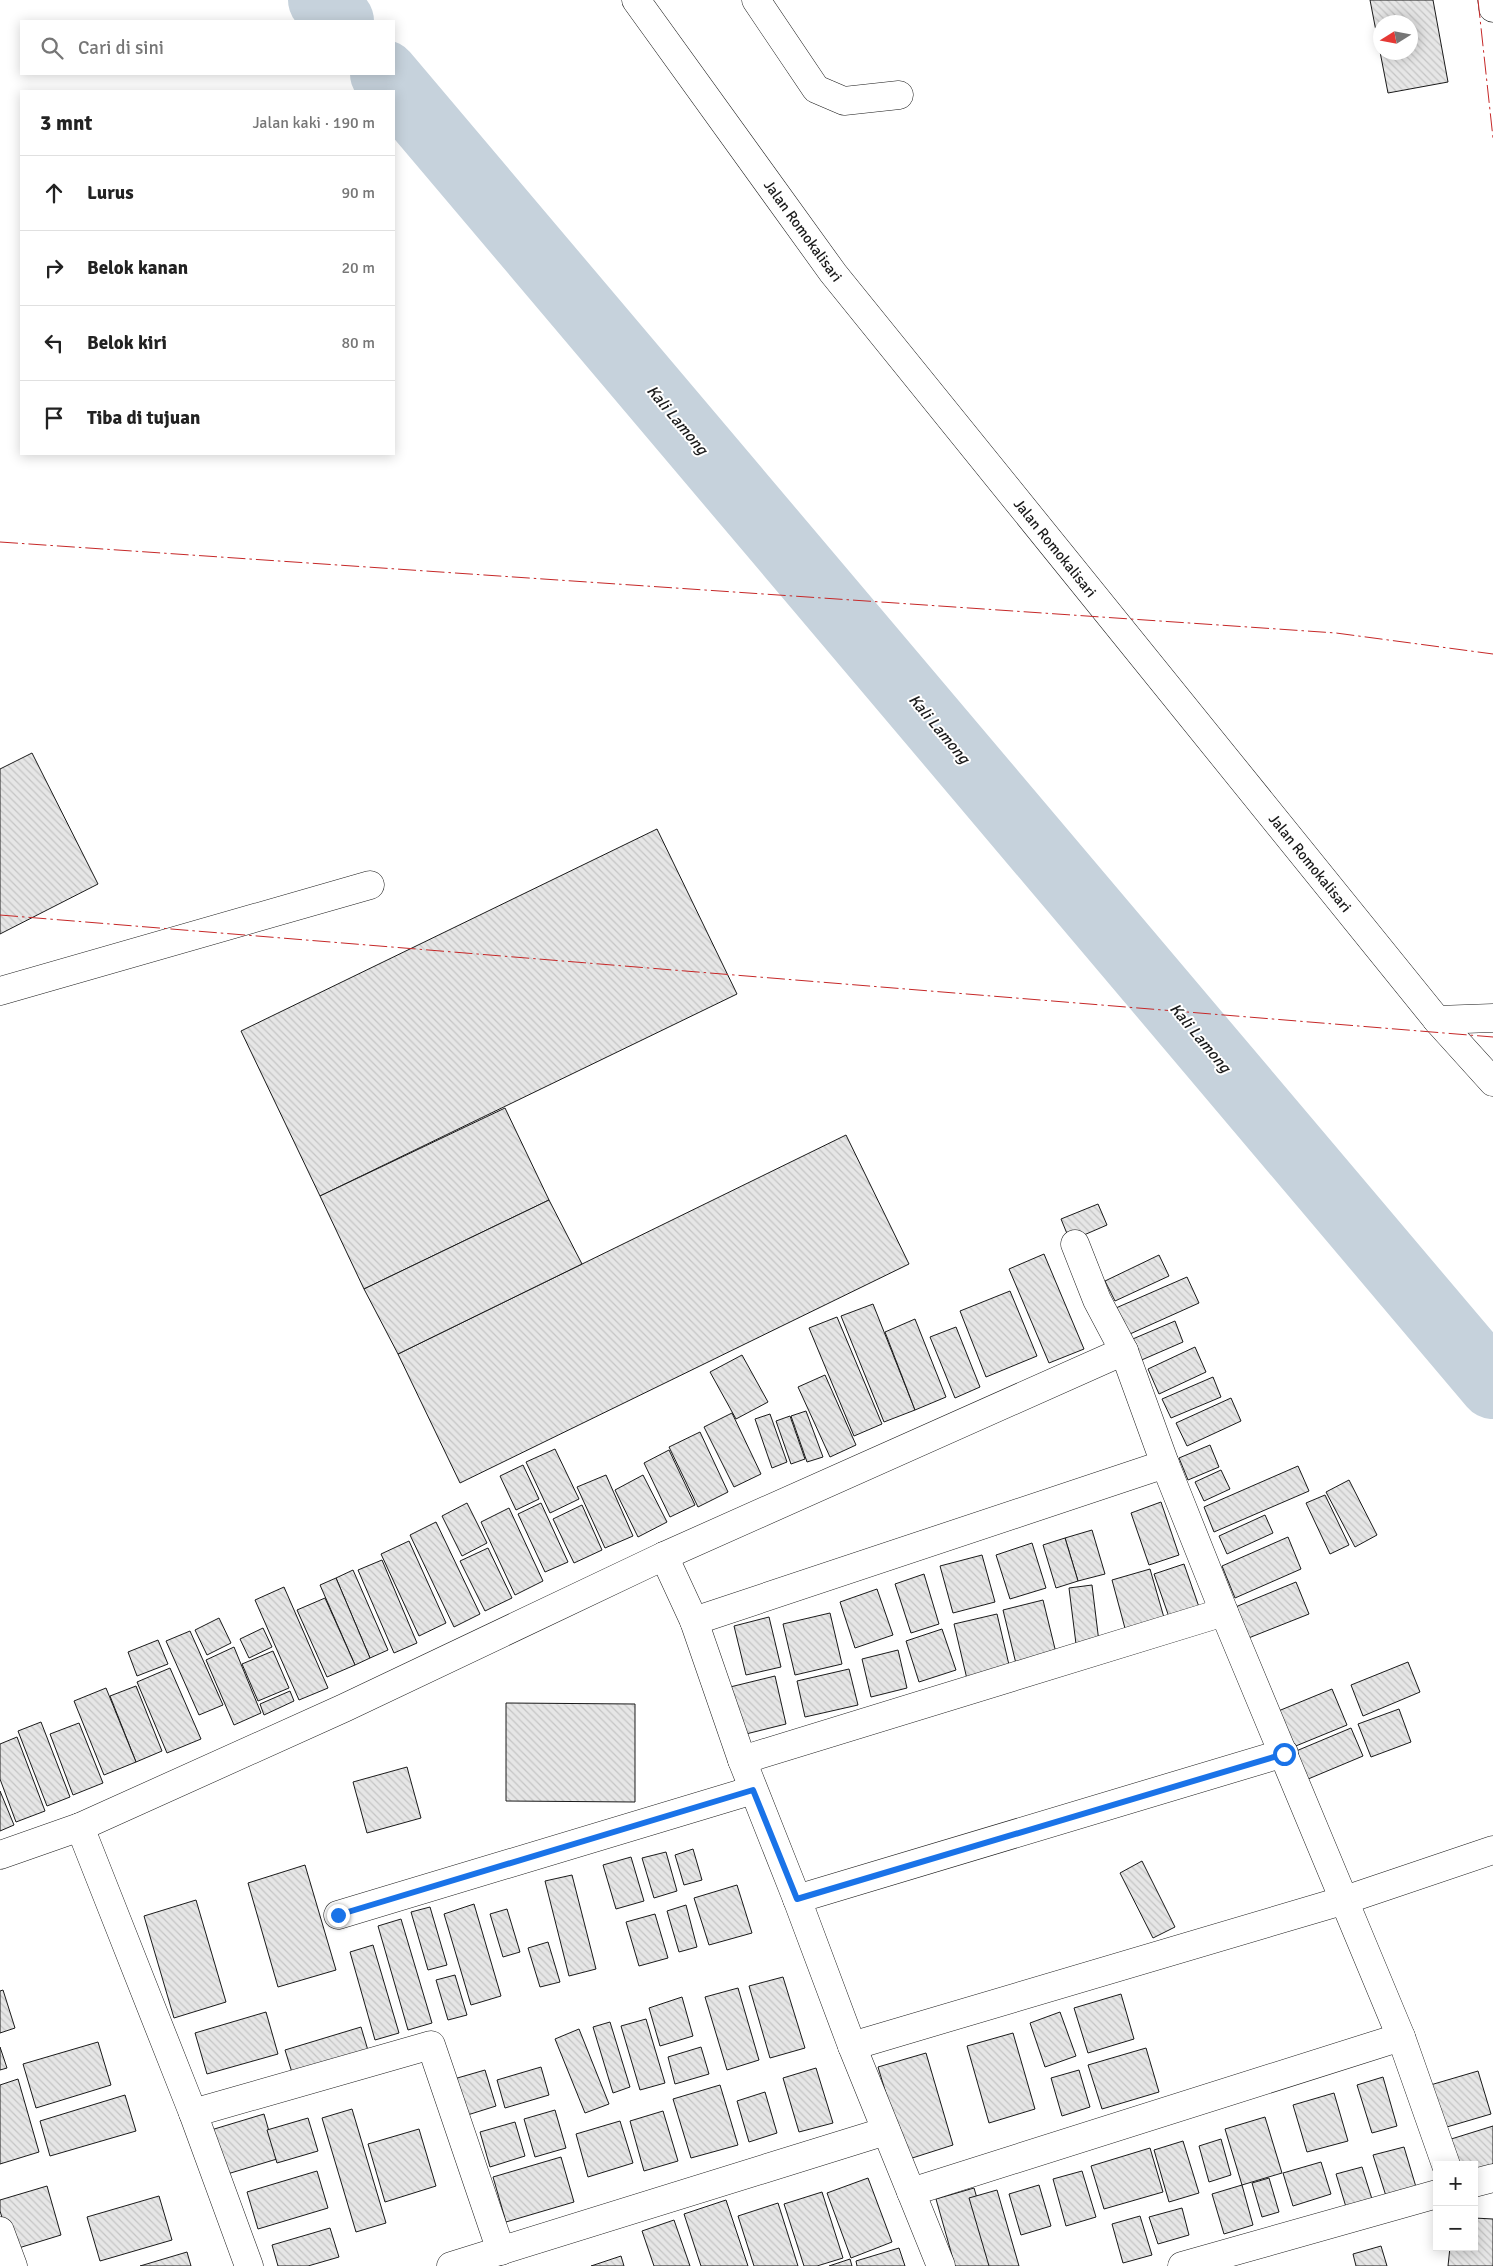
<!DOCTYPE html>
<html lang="id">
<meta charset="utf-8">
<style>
:root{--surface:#fff;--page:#f6f6f6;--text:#222;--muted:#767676;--line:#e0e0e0}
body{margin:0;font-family:Signika,sans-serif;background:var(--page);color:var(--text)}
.controls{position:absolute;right:15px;bottom:15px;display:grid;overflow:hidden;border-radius:0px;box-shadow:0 2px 12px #0003}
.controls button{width:45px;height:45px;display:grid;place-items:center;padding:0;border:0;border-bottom:1px solid var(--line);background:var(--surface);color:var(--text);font:25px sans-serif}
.compass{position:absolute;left:1373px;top:15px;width:45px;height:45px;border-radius:50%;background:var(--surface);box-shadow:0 2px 12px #0003;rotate:259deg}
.stop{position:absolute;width:15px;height:15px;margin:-11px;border:4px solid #1a73e8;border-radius:50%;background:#fff}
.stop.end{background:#1a73e8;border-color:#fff;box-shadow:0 1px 5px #0008}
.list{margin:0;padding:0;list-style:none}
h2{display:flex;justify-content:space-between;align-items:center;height:65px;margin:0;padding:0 20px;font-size:21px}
h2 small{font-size:16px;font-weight:400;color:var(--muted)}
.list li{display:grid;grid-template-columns:32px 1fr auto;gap:15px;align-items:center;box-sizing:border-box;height:75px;padding:0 20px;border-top:1px solid var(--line)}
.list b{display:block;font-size:19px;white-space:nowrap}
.list em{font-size:16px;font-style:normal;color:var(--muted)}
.icon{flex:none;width:28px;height:28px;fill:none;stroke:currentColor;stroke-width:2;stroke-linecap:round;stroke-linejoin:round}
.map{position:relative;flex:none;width:1493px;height:2266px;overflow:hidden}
.search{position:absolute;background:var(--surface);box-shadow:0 2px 12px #0003;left:20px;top:20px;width:375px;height:55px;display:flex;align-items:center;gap:12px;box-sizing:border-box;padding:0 18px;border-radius:0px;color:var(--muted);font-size:19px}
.panel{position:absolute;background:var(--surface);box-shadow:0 2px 12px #0003;left:20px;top:90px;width:375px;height:365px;border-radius:0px}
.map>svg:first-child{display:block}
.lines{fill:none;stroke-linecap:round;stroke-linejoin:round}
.river{stroke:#c6d2dc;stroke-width:68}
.building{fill:url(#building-back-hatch);stroke:#1a1a1a;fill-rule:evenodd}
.minor-casing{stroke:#1a1a1a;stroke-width:29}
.minor{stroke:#fff;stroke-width:28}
.power{stroke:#c62828;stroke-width:1;stroke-dasharray:18 4 2.5 4;stroke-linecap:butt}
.route{stroke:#1a73e8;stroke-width:6}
.labels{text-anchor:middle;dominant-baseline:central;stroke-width:4;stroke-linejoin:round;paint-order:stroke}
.street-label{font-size:15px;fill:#1a1a1a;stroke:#fff}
.water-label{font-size:16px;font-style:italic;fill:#1a1a1a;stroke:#fff}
</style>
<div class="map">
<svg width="1493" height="2266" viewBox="0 0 1493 2266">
<defs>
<pattern id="building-back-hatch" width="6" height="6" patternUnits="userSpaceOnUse" patternTransform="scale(1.25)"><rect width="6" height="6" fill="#e6e6e6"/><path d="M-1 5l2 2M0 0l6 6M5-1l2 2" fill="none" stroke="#c5c5c5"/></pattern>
</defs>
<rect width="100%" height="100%" fill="#fff"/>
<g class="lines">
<g class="river">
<path d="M322,0L340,21"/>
<path d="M384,74L1493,1385"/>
</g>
</g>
<g class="building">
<path d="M1370,0H1433L1448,82L1388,93ZM1380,22H1410V52H1380Z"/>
<path d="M32,753L98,884L0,934V769Z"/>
<path d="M657,829L737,994L320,1196L241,1031Z"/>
<path d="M505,1108L549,1200L364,1289L320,1196Z"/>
<path d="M846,1135L909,1264L460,1483L398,1354Z"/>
<path d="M549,1200L582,1264L398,1354L364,1289Z"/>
<path d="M1098,1204L1107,1225L1070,1241L1061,1219Z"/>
<path d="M1044,1254L1084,1349L1049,1363L1009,1269Z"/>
<path d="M1159,1255L1169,1276L1115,1301L1105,1281Z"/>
<path d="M1187,1277L1199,1303L1121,1338L1109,1311Z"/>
<path d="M1010,1291L1037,1356L986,1377L960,1311Z"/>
<path d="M873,1304L915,1410L884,1422L841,1316Z"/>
<path d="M837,1317L882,1424L854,1436L809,1328Z"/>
<path d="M915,1319L946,1397L915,1410L885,1332Z"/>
<path d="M1175,1321L1183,1342L1137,1362L1128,1341Z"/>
<path d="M956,1327L980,1387L955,1398L930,1337Z"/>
<path d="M1195,1347L1206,1372L1159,1394L1148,1369Z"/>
<path d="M742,1355L768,1402L736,1419L710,1372Z"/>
<path d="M825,1375L856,1445L830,1457L798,1387Z"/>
<path d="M1213,1377L1221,1397L1171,1418L1162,1399Z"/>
<path d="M1231,1398L1241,1421L1187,1446L1176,1423Z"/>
<path d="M806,1411L823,1457L807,1462L791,1416Z"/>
<path d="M732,1413L761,1474L734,1487L704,1427Z"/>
<path d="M770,1414L787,1462L772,1468L755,1419Z"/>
<path d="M790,1416L805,1459L791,1464L776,1421Z"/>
<path d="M700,1432L728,1492L698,1507L669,1447Z"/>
<path d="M1210,1445L1219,1467L1188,1480L1179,1458Z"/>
<path d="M555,1449L579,1499L550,1513L526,1462Z"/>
<path d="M669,1450L695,1505L670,1517L644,1463Z"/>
<path d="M523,1465L539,1499L516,1510L500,1476Z"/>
<path d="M1298,1466L1309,1491L1214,1532L1204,1507Z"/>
<path d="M1221,1470L1230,1489L1204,1501L1195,1482Z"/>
<path d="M606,1475L633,1536L605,1548L577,1487Z"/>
<path d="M643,1475L667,1522L638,1537L615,1490Z"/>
<path d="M1349,1480L1377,1535L1355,1547L1326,1492Z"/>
<path d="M1325,1495L1349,1545L1330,1554L1306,1503Z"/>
<path d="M1161,1502L1179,1555L1149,1565L1131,1513Z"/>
<path d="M467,1503L487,1543L462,1556L442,1516Z"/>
<path d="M541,1503L568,1562L545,1572L518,1514Z"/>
<path d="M582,1505L602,1550L574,1563L553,1519Z"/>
<path d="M509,1508L543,1581L515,1595L481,1522Z"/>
<path d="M1265,1515L1273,1533L1227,1554L1219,1536Z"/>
<path d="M436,1522L480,1614L454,1627L410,1535Z"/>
<path d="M1092,1530L1105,1574L1078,1581L1065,1538Z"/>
<path d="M1288,1537L1301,1569L1235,1598L1222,1566Z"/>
<path d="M1065,1538L1078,1581L1056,1588L1043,1545Z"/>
<path d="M409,1541L446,1623L419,1636L381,1554Z"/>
<path d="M1032,1543L1046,1588L1010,1599L996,1555Z"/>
<path d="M488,1548L512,1598L485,1611L460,1561Z"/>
<path d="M982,1555L995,1602L953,1613L940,1566Z"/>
<path d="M382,1560L417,1643L394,1653L358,1570Z"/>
<path d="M1184,1564L1199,1607L1169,1617L1154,1574Z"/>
<path d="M1150,1569L1165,1621L1126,1632L1112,1580Z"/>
<path d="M353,1570L388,1650L370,1658L336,1578Z"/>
<path d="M924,1574L939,1624L911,1633L895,1584Z"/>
<path d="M336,1578L370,1658L355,1665L320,1585Z"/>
<path d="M1296,1582L1309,1614L1246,1639L1233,1608Z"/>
<path d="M1092,1585L1099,1642L1076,1644L1069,1588Z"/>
<path d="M284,1587L328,1688L299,1700L255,1600Z"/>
<path d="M877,1589L893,1635L855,1648L840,1602Z"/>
<path d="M325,1598L355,1665L327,1677L297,1610Z"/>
<path d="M1043,1600L1058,1661L1018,1672L1003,1610Z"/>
<path d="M830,1613L842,1664L795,1675L783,1624Z"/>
<path d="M997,1614L1010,1669L967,1679L954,1624Z"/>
<path d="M769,1617L781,1667L746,1675L734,1626Z"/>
<path d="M219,1618L231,1643L207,1655L195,1630Z"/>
<path d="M263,1628L272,1647L249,1658L240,1639Z"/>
<path d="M942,1629L956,1670L919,1682L906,1641Z"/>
<path d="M190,1631L223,1705L199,1715L166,1641Z"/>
<path d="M158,1640L168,1664L137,1676L128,1652Z"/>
<path d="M234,1647L261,1713L234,1725L206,1660Z"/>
<path d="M898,1650L907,1688L871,1697L862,1659Z"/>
<path d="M273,1651L289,1688L258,1701L242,1664Z"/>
<path d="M1408,1662L1420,1692L1363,1716L1351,1685Z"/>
<path d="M170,1668L201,1739L167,1753L137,1682Z"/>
<path d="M849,1669L858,1705L805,1717L797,1681Z"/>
<path d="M775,1676L786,1724L738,1736L726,1688Z"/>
<path d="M136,1686L162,1751L136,1762L110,1696Z"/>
<path d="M106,1688L136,1762L104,1775L74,1701Z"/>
<path d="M1332,1689L1347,1725L1286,1750L1271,1714Z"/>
<path d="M290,1691L294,1701L264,1715L260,1704Z"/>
<path d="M506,1703L635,1704V1802L506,1801Z"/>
<path d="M1399,1709L1411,1742L1371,1757L1358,1724Z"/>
<path d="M41,1722L70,1797L47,1806L18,1731Z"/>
<path d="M79,1723L103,1783L73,1795L50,1734Z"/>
<path d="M1351,1728L1363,1756L1301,1782L1289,1754Z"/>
<path d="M17,1737L45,1811L16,1822L0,1779V1744Z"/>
<path d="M407,1767L421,1818L367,1833L353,1782Z"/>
<path d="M0,1791L14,1825L0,1831Z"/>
<path d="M693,1849L702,1880L684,1885L675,1855Z"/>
<path d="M666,1852L677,1891L654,1898L642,1858Z"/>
<path d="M631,1857L644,1901L616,1909L603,1865Z"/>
<path d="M1142,1861L1175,1927L1153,1938L1120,1873Z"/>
<path d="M305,1865L336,1970L278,1987L248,1883Z"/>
<path d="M572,1875L596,1969L569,1976L545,1881Z"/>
<path d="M737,1885L752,1933L709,1945L694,1898Z"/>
<path d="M196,1900L226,2002L174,2018L144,1916Z"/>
<path d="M474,1904L501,1996L471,2005L444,1914Z"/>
<path d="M686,1905L697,1947L679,1952L667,1911Z"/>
<path d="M430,1907L447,1965L428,1970L411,1912Z"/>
<path d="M507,1909L520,1952L503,1957L490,1914Z"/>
<path d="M655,1914L668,1958L639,1966L626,1922Z"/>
<path d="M401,1919L432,2023L408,2030L378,1926Z"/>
<path d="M548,1942L560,1982L540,1987L528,1948Z"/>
<path d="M373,1945L399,2033L375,2040L350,1952Z"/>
<path d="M455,1975L467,2015L448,2020L436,1980Z"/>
<path d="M783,1977L805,2048L770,2058L749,1986Z"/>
<path d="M738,1988L759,2060L727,2070L705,1997Z"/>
<path d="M3,1990L15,2028L0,2033V1991Z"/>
<path d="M1121,1994L1134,2039L1088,2053L1074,2008Z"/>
<path d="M682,1997L693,2036L660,2046L649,2008Z"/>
<path d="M266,2012L278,2054L207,2074L195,2033Z"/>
<path d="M1060,2012L1076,2056L1045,2067L1030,2023Z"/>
<path d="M646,2019L665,2083L640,2090L621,2026Z"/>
<path d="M610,2022L630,2087L613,2093L593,2027Z"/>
<path d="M361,2027L370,2057L294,2079L285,2050Z"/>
<path d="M579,2029L609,2104L585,2113L555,2039Z"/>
<path d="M1013,2033L1035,2109L989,2123L967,2046Z"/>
<path d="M98,2042L111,2085L36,2108L23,2064Z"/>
<path d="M0,2047L7,2068L0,2070Z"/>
<path d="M701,2047L709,2074L675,2084L668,2057Z"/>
<path d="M1146,2048L1159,2092L1102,2109L1088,2065Z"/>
<path d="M926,2053L953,2145L906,2160L878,2067Z"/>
<path d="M541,2067L549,2095L505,2108L497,2080Z"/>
<path d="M816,2068L833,2123L799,2132L783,2078Z"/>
<path d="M485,2070L496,2106L458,2118L447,2081Z"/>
<path d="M1079,2070L1090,2107L1062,2116L1051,2078Z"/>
<path d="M1478,2071L1491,2114L1440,2129L1427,2086Z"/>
<path d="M1383,2077L1397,2126L1372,2133L1357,2085Z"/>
<path d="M18,2079L39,2152L0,2164V2085Z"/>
<path d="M720,2085L738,2145L691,2158L673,2099Z"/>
<path d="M765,2092L777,2133L749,2142L737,2101Z"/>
<path d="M1334,2093L1348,2141L1307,2152L1293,2105Z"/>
<path d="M125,2095L136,2131L50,2156L40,2121Z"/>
<path d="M352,2109L386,2223L356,2232L322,2118Z"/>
<path d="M555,2110L566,2148L535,2157L524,2119Z"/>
<path d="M663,2111L678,2161L644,2171L630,2121Z"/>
<path d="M264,2114L277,2159L224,2175L211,2130Z"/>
<path d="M1265,2117L1282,2173L1242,2185L1225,2129Z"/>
<path d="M308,2118L318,2151L277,2163L267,2130Z"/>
<path d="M620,2121L633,2163L588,2177L576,2134Z"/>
<path d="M515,2122L525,2156L490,2167L480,2132Z"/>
<path d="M1493,2126V2164L1474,2170V2165H1455L1448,2140Z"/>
<path d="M419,2129L436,2186L385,2202L368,2144Z"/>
<path d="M1221,2139L1231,2175L1209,2182L1199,2146Z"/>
<path d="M1183,2141L1199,2193L1169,2202L1154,2150Z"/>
<path d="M1404,2147L1416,2187L1386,2196L1373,2155Z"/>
<path d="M1150,2148L1163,2192L1104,2209L1091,2166Z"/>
<path d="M561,2157L574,2202L506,2222L493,2177Z"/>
<path d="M1321,2162L1331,2194L1293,2206L1283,2173Z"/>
<path d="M1362,2167L1372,2199L1346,2207L1336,2174Z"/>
<path d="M317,2171L328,2208L258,2229L247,2192Z"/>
<path d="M1082,2171L1096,2217L1066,2226L1053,2179Z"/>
<path d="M868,2178L892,2242L851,2258L827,2193Z"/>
<path d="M1269,2178L1279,2212L1262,2217L1252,2183Z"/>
<path d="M1039,2185L1051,2226L1021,2235L1009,2194Z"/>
<path d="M1242,2185L1253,2225L1224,2234L1212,2194Z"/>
<path d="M47,2186L61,2235L12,2250L0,2211V2200Z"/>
<path d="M974,2188L997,2266H955L936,2199Z"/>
<path d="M997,2190L1019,2266H989L969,2198Z"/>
<path d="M822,2192L843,2258L817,2266H804L784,2204Z"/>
<path d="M159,2196L172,2240L100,2261L87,2217Z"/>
<path d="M726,2200L748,2266H701L684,2214Z"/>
<path d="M778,2203L798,2266H754L738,2216Z"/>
<path d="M1182,2208L1189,2235L1158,2244L1149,2217Z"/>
<path d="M1140,2216L1152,2255L1123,2263L1112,2224Z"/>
<path d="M1474,2218L1493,2219V2266H1448L1450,2247H1474Z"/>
<path d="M674,2220L690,2266H654L642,2231Z"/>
<path d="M330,2228L339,2257L308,2266H278L272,2245Z"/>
<path d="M1381,2246L1387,2266H1356L1353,2254Z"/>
<path d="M899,2248L905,2266H857L856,2261Z"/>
<path d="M187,2252L191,2266H140Z"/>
<path d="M621,2256L624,2266H591Z"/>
<path d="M850,2259L852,2266H829Z"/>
</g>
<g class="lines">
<defs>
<g id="minor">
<path d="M636,0L833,273L1437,1020L1493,1082"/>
<path d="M756,0L816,89L844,101L899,95"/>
<path d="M1492,0L1493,8"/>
<path d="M0,991L370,885"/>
<path d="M1437,1020L1493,1018"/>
<path d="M1075,1244L1097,1300L1124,1351L1165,1464L1224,1612L1401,2037L1446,2165"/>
<path d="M664,1556L694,1621L742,1760L797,1899L852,2046L941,2266"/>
<path d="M694,1621L1165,1464"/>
<path d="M742,1760L1224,1612"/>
<path d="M80,1827L193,2113L249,2266"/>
<path d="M0,1855L80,1827L344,1708L664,1556L1124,1351"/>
<path d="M797,1899L1284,1753"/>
<path d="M338,1915L753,1790"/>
<path d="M852,2046L1345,1900L1493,1850"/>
<path d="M193,2113L431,2045L501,2251"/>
<path d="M1474,2183L1493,2178"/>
<path d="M911,2192L1401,2037"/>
<path d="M0,2231L13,2266"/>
<path d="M451,2266L886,2131"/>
<path d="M1182,2266L1437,2194"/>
</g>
</defs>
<use href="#minor" class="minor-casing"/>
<use href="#minor" class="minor"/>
<g class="power">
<path d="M1478,0L1493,138"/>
<path d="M0,542L1336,633L1493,654"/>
<path d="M0,915L1493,1037"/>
</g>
</g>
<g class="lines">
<path class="route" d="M338,1915L753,1790L797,1899L1284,1754"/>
</g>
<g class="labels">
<g class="street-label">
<text transform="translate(803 231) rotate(54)">Jalan Romokalisari</text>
<text transform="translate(1055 548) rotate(51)">Jalan Romokalisari</text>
<text transform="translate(1310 863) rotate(51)">Jalan Romokalisari</text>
</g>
<g class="water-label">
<text transform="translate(677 420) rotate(50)">Kali Lamong</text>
<text transform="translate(939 729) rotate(50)">Kali Lamong</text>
<text transform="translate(1200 1038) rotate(50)">Kali Lamong</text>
</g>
</g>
</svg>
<div class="controls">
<button>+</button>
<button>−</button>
</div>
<svg class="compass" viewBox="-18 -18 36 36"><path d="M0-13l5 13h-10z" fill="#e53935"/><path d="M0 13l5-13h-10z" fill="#767676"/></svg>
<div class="stop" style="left:1284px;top:1754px"></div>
<div class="stop end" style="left:338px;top:1915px"></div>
<div class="search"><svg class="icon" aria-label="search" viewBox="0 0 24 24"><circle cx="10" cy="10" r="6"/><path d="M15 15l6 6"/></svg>Cari di sini</div>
<section class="panel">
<h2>3 mnt<small>Jalan kaki · 190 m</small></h2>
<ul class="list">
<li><svg class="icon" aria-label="ahead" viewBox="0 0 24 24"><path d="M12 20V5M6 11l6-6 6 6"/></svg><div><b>Lurus</b></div><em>90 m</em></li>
<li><svg class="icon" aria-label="right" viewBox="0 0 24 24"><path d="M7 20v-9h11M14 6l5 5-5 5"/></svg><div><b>Belok kanan</b></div><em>20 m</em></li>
<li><svg class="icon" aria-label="left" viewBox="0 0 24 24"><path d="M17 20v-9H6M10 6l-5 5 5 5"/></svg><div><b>Belok kiri</b></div><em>80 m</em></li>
<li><svg class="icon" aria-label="arrive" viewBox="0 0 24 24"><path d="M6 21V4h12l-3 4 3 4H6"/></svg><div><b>Tiba di tujuan</b></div></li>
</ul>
</section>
</div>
